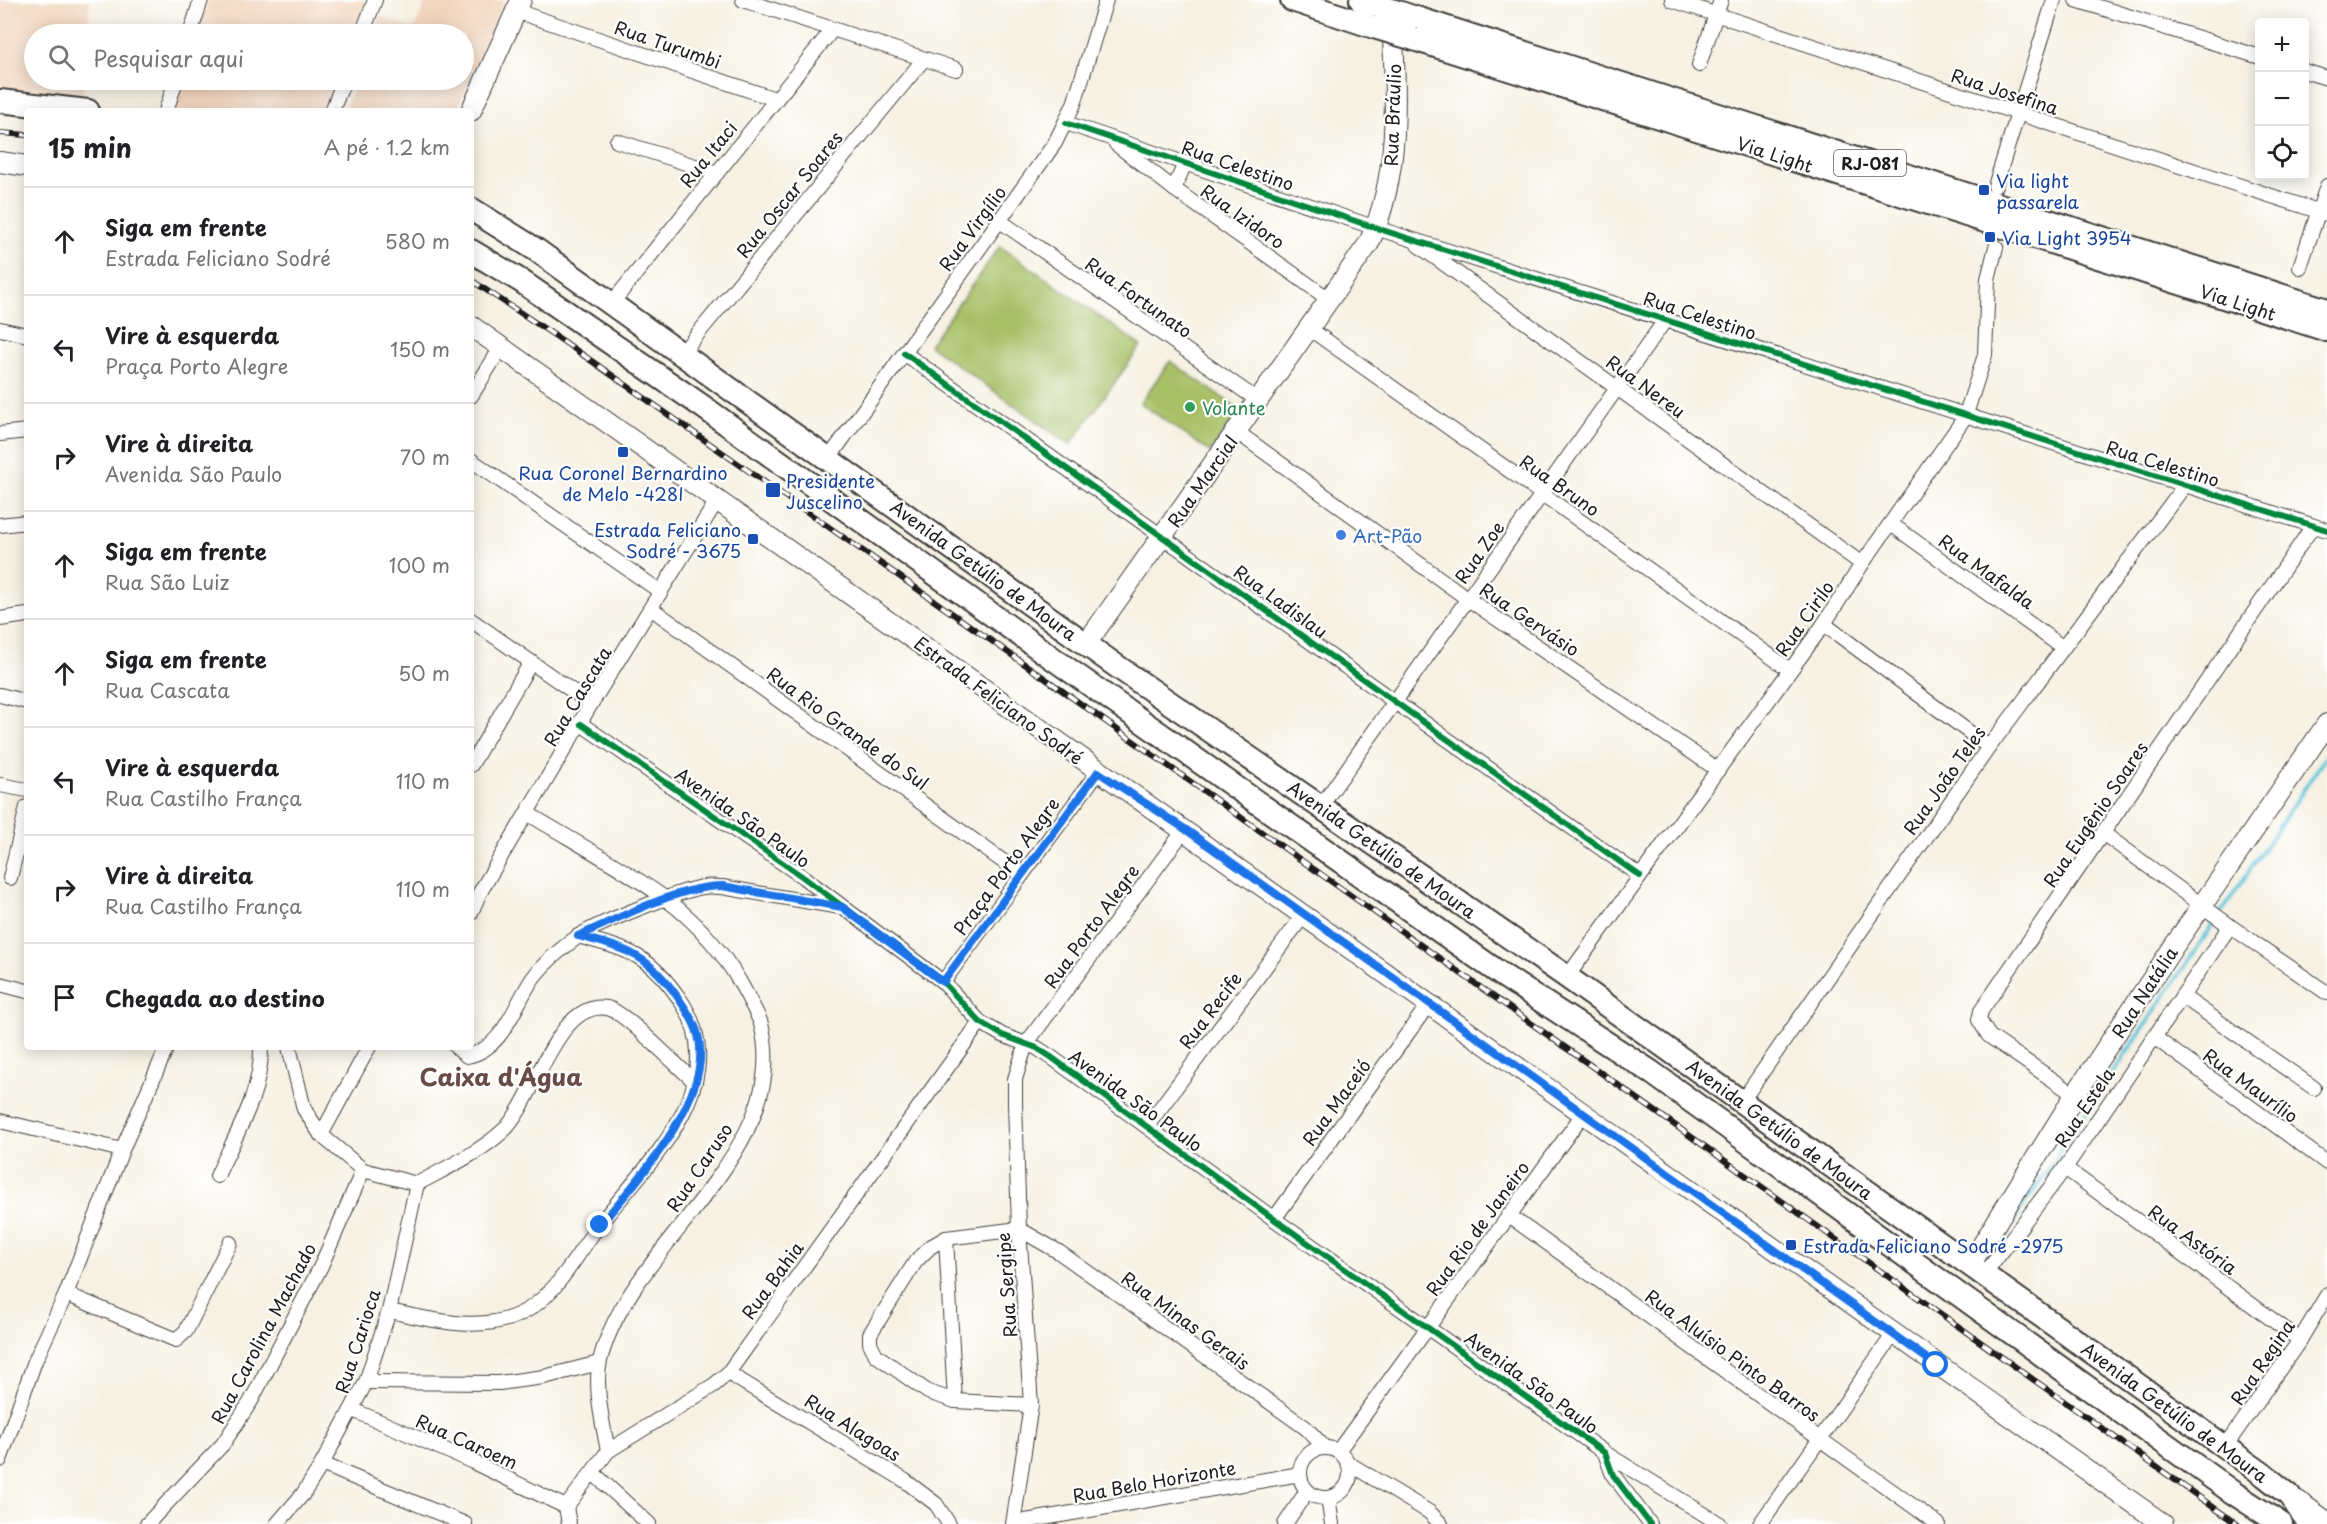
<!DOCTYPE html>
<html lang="pt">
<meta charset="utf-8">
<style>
:root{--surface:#fff;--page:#f2f2f2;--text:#202124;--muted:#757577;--line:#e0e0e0}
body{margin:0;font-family:"Playpen Sans",sans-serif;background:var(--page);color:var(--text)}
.controls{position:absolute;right:18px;top:18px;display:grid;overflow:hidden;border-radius:6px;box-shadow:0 3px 15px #0003}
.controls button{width:54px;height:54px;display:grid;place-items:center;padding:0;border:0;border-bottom:2px solid var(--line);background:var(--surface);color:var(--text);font:30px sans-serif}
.stop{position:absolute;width:18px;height:18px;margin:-14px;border:4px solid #1a73e8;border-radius:50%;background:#fff}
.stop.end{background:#1a73e8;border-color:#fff;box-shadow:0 2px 6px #0008}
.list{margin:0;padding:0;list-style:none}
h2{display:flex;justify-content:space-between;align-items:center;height:78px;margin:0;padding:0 24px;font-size:26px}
h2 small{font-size:20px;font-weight:400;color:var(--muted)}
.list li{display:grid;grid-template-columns:39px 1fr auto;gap:18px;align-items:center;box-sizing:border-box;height:108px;padding:0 24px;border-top:2px solid var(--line)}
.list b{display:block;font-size:22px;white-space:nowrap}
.list p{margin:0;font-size:20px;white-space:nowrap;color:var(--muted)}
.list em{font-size:20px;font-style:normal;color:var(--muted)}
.icon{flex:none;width:33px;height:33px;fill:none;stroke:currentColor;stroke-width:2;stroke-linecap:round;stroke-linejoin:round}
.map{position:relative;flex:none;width:2327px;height:1524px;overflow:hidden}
.search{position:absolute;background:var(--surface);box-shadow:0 3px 15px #0003;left:24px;top:24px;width:450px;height:66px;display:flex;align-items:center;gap:15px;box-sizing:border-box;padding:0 21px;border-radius:33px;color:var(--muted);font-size:22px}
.panel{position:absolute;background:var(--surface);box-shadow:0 3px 15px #0003;left:24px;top:108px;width:450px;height:942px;border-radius:6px}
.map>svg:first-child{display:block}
.built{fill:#f2d5bd}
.grass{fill:#a7c066;stroke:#626e41;stroke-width:1.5}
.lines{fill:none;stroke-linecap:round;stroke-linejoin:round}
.stream{stroke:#5fc5dc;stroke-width:4}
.street-casing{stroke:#3d3c3a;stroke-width:16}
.secondary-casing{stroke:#3d3c3a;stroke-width:22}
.primary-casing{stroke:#3d3c3a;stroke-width:26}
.street{stroke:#fff;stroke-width:14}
.secondary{stroke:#fff;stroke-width:20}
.primary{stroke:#fff;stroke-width:22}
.rail-casing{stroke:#1c1c1c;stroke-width:6}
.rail{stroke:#fff;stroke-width:4;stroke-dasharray:11;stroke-linecap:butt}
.primary-bridge-casing{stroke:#3d3c3a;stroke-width:26;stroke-linecap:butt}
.primary-bridge{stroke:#fff;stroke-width:22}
.cycleway-casing{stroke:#fff;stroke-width:10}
.cycleway{stroke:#00873e;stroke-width:6}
.route{stroke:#1a73e8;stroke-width:8}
.transit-dot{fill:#1a4fb4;stroke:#fff;stroke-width:2}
.leisure-dot{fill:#2e9e5b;stroke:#fff;stroke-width:2}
.shop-dot{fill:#3f7fe0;stroke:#fff;stroke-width:2}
.labels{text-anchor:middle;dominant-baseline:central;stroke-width:4.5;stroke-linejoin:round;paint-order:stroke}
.shield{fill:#fff;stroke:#606060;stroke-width:1.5}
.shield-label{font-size:16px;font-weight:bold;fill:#1c1c1c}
.street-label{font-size:18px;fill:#1c1c1c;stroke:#fff}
.transit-label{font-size:18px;fill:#164399;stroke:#fff;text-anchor:start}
.leisure-label{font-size:18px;fill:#27864d;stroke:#fff;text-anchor:start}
.shop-label{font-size:18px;fill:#366cbe;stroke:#fff;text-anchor:start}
.district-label{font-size:24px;font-weight:bold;fill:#684b45;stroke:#fff}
</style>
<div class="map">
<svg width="2327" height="1524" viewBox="0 0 2327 1524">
<rect width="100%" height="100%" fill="#fff"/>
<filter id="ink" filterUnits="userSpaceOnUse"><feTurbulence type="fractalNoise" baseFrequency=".0167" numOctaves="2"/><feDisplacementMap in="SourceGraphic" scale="12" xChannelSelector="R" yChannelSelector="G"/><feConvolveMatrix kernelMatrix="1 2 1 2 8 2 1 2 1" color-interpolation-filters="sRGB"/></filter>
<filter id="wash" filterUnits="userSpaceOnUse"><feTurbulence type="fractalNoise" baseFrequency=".008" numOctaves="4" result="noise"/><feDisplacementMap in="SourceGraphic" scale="24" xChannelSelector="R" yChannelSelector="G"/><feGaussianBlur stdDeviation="1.35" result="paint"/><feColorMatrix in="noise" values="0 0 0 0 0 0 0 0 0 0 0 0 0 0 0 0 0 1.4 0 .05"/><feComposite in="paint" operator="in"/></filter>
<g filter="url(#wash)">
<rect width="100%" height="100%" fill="#f6f1e2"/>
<g class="built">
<path d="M0,0H90L87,34H34V80H84L83,95L0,90Z"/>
<path d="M208,0H366L352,34H197Z"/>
<path d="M427,0H505L456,111H344L356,80H464V34H373L380,16L414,29Z"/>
<path d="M182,80H335L323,111H172Z"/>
</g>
<g class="grass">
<path d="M1000,246L1141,346L1070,445L929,345Z"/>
<path d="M1170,361L1240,410L1210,452L1140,403Z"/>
</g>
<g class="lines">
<g class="stream">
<path d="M2220,914L2327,755"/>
<path d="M1995,1248L2216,920"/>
</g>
</g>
</g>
<g filter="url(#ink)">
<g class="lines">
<defs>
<g id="street">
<path d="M743,0L956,69"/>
<path d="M1672,0L2327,214"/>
<path d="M2076,0L2260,57"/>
<path d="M516,11L775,99"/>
<path d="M190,34L201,0"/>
<path d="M362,34L375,0"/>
<path d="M1699,65L1721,0"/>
<path d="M2304,71L2327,78"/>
<path d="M166,111L176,80"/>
<path d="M332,111L344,80"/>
<path d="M1066,123L1376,228L2327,530"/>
<path d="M617,141L717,173"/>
<path d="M1116,144L1174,189L1330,300"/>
<path d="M1995,186L2054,0"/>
<path d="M1174,189L1185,163"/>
<path d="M1000,221L1259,401"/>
<path d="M1418,245L1862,564"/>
<path d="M2300,267L2327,186"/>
<path d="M612,303L833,29"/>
<path d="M0,329L27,335"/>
<path d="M1310,329L1790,670"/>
<path d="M682,353L924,59"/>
<path d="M904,353L1640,876"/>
<path d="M471,396L502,346"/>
<path d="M1237,432L1468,599L1718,770"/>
<path d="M0,434L27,431"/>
<path d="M829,458L1055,143L1074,104L1106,0"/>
<path d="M471,460L661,592"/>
<path d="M1891,524L2062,647"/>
<path d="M0,525L27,522"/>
<path d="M652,609L1022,875"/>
<path d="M0,619L27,615"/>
<path d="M471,620L591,704"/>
<path d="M1824,624L1989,747"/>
<path d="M0,695L27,702"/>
<path d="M581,724L803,877L943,982L980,1022L1002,1035L1037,1048L1051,1057L1274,1219L1605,1453L1613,1475L1650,1524"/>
<path d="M471,765L531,662"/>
<path d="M0,785L27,790"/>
<path d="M1321,806L1666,319"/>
<path d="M527,813C573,841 622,867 666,899C699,924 728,958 747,995C751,1004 758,1014 761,1024C795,1152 627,1246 600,1361C594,1387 603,1425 608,1451"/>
<path d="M2104,834L2230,926L2327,993"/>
<path d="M10,878L27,807"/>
<path d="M471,913L479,894L591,704L718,499"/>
<path d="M1567,977L1824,624L1862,564L1965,417L1985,355L1988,279L1996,247"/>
<path d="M943,982L1098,772"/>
<path d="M0,984L27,991"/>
<path d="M2182,996L2314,1088"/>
<path d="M2154,1037L2327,1163"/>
<path d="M289,1047L304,1109L321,1135L363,1170L417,1184C446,1168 479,1153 503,1131C535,1102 556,999 607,1008C623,1010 679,1068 695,1082"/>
<path d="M456,1047L467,1056C504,1049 514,1005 533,978C544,963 561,949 576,938C593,925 682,890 703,887C709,886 716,887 722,887L840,907"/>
<path d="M2075,1095L1989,1036L1979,1020L1981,1011L2313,526"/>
<path d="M1742,1101L1989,747L2185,485"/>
<path d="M0,1121L122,1150"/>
<path d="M1147,1126L1303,916"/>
<path d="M321,1135L369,1047"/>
<path d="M2065,1168L2300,1340"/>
<path d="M217,1176C235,1136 262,1093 261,1047"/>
<path d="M1508,1215L1938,1524"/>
<path d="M1274,1219L1428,1005"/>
<path d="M946,1238L955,1401"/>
<path d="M1984,1275L2065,1168L2230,926"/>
<path d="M66,1294L176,1340L186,1331L230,1243"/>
<path d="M389,1311C429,1319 478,1333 518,1315C555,1299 576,1255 599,1225C647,1164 736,1083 681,1001C650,955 630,950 578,936"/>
<path d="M728,1373L904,1480L936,1504L949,1524"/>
<path d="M366,1382L499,1383L544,1377L599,1363"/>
<path d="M1031,1405L955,1401L928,1392L876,1355L870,1343V1334L916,1261L930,1247L946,1238L1019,1229L1059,1252L1306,1428L1325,1448"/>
<path d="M353,1410L473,1462L566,1507"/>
<path d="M2225,1447L2300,1340L2327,1295"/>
<circle cx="1325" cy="1473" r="25"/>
<path d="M1338,1451L1583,1114"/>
<path d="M1605,1453L1720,1524"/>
<path d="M0,1460L35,1361L66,1294L122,1150L167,1047"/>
<path d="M1348,1463L1429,1512L1441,1524"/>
<path d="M322,1464L465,1524"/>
<path d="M593,1473L649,1524"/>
<path d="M1328,1498L1332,1524"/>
<path d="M1014,1523L1300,1474"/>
<path d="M147,1524L223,1444L251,1401L321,1266L363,1170"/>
<path d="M277,1524L303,1494L322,1464L366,1382L389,1311L417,1184"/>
<path d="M569,1524L566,1507L608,1451L714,1385L728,1373L980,1022"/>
<path d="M1013,1524L1031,1405L1019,1229L1015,1102V1079L1026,1044L1185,829"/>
<path d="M1285,1524L1307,1491"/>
<path d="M1760,1524L1893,1335"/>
</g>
<g id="secondary">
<path d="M471,111L521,0"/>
<path d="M0,162L27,166"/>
<path d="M471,326L2163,1524"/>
<path d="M1086,644L1369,243C1401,174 1396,94 1392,20"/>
<path d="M1970,1265L2075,1095L2174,946L2327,724"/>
<path d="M2298,1501L2327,1522"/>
</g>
<g id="primary">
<path d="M1292,0L1374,27"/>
<path d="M1361,0L1376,5"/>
<path d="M1413,17L2327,310"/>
<path d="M1414,39L2327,330"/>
<path d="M0,101L88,111"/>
<path d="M471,209L535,249L1115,665L1567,977L2264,1475L2289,1495L2310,1524"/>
<path d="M471,251L521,281L702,406L1055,660L1505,977L1651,1072L2232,1492L2281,1524"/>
</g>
</defs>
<use href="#street" class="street-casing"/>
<use href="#secondary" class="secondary-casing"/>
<use href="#primary" class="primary-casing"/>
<use href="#street" class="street"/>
<use href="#secondary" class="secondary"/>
<use href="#primary" class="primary"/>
<defs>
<g id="rail">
<path d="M0,133L27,135"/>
<path d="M471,280L563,341L1043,677L2237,1524"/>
</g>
</defs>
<use href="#rail" class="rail-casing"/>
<use href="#rail" class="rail"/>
<defs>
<g id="primary-bridge">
<path d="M1376,5L1413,17"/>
<path d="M1374,27L1414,39"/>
</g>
</defs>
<use href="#primary-bridge" class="primary-bridge-casing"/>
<use href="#primary-bridge" class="primary-bridge"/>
<defs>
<g id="cycleway">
<path d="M1066,123L1376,228L2327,530"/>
<path d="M904,353L1640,876"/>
<path d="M581,724L803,877L943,982L980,1022L1002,1035L1037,1048L1051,1057L1274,1219L1605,1453L1613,1475L1650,1524"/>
</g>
</defs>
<use href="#cycleway" class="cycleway-casing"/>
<use href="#cycleway" class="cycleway"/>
</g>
</g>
<g class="lines" filter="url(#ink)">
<path class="route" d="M600,1225C636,1182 715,1096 698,1035C695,1023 686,1009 679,999C649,955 628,949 578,936C620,918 676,887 722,886L842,907L943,982L1098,772L1185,829L1936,1365"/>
</g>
<g class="transit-dot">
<rect x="1978" y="184" width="12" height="12" rx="3"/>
<rect x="1984" y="231" width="12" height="12" rx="3"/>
<rect x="617" y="446" width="12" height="12" rx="3"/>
<rect x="765" y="482" width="16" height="16" rx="3"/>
<rect x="747" y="533" width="12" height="12" rx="3"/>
<rect x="1785" y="1239" width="12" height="12" rx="3"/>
</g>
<circle class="leisure-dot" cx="1190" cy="407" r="6"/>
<circle class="shop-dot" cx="1341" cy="535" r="6"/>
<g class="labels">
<rect class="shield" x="1834" y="150" width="72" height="26" rx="4.5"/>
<g class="shield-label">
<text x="1870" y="163">RJ-081</text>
</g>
<g class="street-label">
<text transform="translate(668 44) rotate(19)">Rua Turumbi</text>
<text transform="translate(2005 91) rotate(18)">Rua Josefina</text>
<text transform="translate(1392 115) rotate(-88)">Rua Bráulio</text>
<text transform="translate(708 154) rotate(-51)">Rua Itaci</text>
<text transform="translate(1775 154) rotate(18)">Via Light</text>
<text transform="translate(1238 165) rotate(19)">Rua Celestino</text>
<text transform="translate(789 194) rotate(-51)">Rua Oscar Soares</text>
<text transform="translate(1243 216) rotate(35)">Rua Izidoro</text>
<text transform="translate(972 228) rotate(-54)">Rua Virgílio</text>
<text transform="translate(1139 297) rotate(35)">Rua Fortunato</text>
<text transform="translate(2238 302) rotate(18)">Via Light</text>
<text transform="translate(1700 315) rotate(18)">Rua Celestino</text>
<text transform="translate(1646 386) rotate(36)">Rua Nereu</text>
<text transform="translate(2163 463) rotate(17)">Rua Celestino</text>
<text transform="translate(1202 481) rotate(-55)">Rua Marcial</text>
<text transform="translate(1560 485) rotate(35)">Rua Bruno</text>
<text transform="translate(1479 552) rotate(-55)">Rua Zoe</text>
<text transform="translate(984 570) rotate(36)">Avenida Getúlio de Moura</text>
<text transform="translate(1987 571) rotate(36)">Rua Mafalda</text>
<text transform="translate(1281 601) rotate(36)">Rua Ladislau</text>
<text transform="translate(1804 618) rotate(-55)">Rua Cirilo</text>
<text transform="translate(1530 619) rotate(34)">Rua Gervásio</text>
<text transform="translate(577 696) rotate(-59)">Rua Cascata</text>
<text transform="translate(999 700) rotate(36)">Estrada Feliciano Sodré</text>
<text transform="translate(848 728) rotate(36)">Rua Rio Grande do Sul</text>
<text transform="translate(1944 780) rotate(-55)">Rua João Teles</text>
<text transform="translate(2095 814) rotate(-56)">Rua Eugênio Soares</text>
<text transform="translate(743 817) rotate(35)">Avenida São Paulo</text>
<text transform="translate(1382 849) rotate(35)">Avenida Getúlio de Moura</text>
<text transform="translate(1006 866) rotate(-54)">Praça Porto Alegre</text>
<text transform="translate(1091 926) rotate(-54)">Rua Porto Alegre</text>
<text transform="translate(2144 992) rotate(-57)">Rua Natália</text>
<text transform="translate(1210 1010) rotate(-53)">Rua Recife</text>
<text transform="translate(2251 1085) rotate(36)">Rua Maurílio</text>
<text transform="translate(1136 1100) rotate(36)">Avenida São Paulo</text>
<text transform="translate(1336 1102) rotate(-54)">Rua Maceió</text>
<text transform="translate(2084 1107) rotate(-56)">Rua Estela</text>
<text transform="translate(1780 1129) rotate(36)">Avenida Getúlio de Moura</text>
<text transform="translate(699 1167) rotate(-56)">Rua Caruso</text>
<text transform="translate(1477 1228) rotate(-54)">Rua Rio de Janeiro</text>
<text transform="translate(2193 1239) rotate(36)">Rua Astória</text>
<text transform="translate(772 1280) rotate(-54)">Rua Bahia</text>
<text transform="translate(1006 1285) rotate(-94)">Rua Sergipe</text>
<text transform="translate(1186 1320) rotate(36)">Rua Minas Gerais</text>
<text transform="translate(263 1333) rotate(-62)">Rua Carolina Machado</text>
<text transform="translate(357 1341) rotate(-72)">Rua Carioca</text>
<text transform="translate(1733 1355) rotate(36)">Rua Aluísio Pinto Barros</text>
<text transform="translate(2262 1362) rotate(-56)">Rua Regina</text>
<text transform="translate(1532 1382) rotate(36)">Avenida São Paulo</text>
<text transform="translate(2175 1412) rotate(36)">Avenida Getúlio de Moura</text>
<text transform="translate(853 1427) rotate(32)">Rua Alagoas</text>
<text transform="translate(467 1441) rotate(24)">Rua Caroem</text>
<text transform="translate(1154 1481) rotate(-10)">Rua Belo Horizonte</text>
</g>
<g class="transit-label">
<text x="1996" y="180">Via light<tspan x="1996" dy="21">passarela</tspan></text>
<text x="2002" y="237">Via Light 3954</text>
<text x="623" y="472" text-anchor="middle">Rua Coronel Bernardino<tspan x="623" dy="21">de Melo -428I</tspan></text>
<text x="786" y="480">Presidente<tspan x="786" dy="21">Juscelino</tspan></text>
<text x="741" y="529" text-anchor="end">Estrada Feliciano<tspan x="741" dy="21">Sodré - 3675</tspan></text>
<text x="1803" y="1245">Estrada Feliciano Sodré -2975</text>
</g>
<g class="leisure-label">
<text x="1202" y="407">Volante</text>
</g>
<g class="shop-label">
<text x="1353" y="535">Art-Pão</text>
</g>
<g class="district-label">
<text x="501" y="1076">Caixa d'Água</text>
</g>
</g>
</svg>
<div class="controls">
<button>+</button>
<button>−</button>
<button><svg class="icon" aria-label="locate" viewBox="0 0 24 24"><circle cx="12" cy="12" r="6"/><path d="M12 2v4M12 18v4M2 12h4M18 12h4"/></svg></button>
</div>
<div class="stop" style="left:1936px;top:1365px"></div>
<div class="stop end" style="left:600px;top:1225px"></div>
<div class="search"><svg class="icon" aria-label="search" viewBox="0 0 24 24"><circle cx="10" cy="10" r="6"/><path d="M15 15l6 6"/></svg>Pesquisar aqui</div>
<section class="panel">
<h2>15 min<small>A pé · 1.2 km</small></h2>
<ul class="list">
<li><svg class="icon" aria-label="ahead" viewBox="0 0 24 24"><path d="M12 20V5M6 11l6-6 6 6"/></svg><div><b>Siga em frente</b><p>Estrada Feliciano Sodré</p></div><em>580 m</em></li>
<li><svg class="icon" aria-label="left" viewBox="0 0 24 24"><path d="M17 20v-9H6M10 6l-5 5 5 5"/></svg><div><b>Vire à esquerda</b><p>Praça Porto Alegre</p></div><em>150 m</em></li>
<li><svg class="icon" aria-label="right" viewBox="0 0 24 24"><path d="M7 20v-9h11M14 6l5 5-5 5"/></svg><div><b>Vire à direita</b><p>Avenida São Paulo</p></div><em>70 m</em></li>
<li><svg class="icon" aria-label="ahead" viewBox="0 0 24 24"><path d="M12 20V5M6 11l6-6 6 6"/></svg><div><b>Siga em frente</b><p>Rua São Luiz</p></div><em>100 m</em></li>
<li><svg class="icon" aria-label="ahead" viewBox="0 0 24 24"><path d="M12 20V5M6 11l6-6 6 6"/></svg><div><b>Siga em frente</b><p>Rua Cascata</p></div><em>50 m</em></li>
<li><svg class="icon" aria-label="left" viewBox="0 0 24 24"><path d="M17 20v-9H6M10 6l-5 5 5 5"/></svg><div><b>Vire à esquerda</b><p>Rua Castilho França</p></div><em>110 m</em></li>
<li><svg class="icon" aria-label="right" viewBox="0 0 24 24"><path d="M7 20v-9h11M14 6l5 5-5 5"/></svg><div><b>Vire à direita</b><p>Rua Castilho França</p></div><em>110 m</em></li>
<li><svg class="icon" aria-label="arrive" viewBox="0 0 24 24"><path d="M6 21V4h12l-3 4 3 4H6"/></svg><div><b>Chegada ao destino</b></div></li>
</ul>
</section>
</div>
